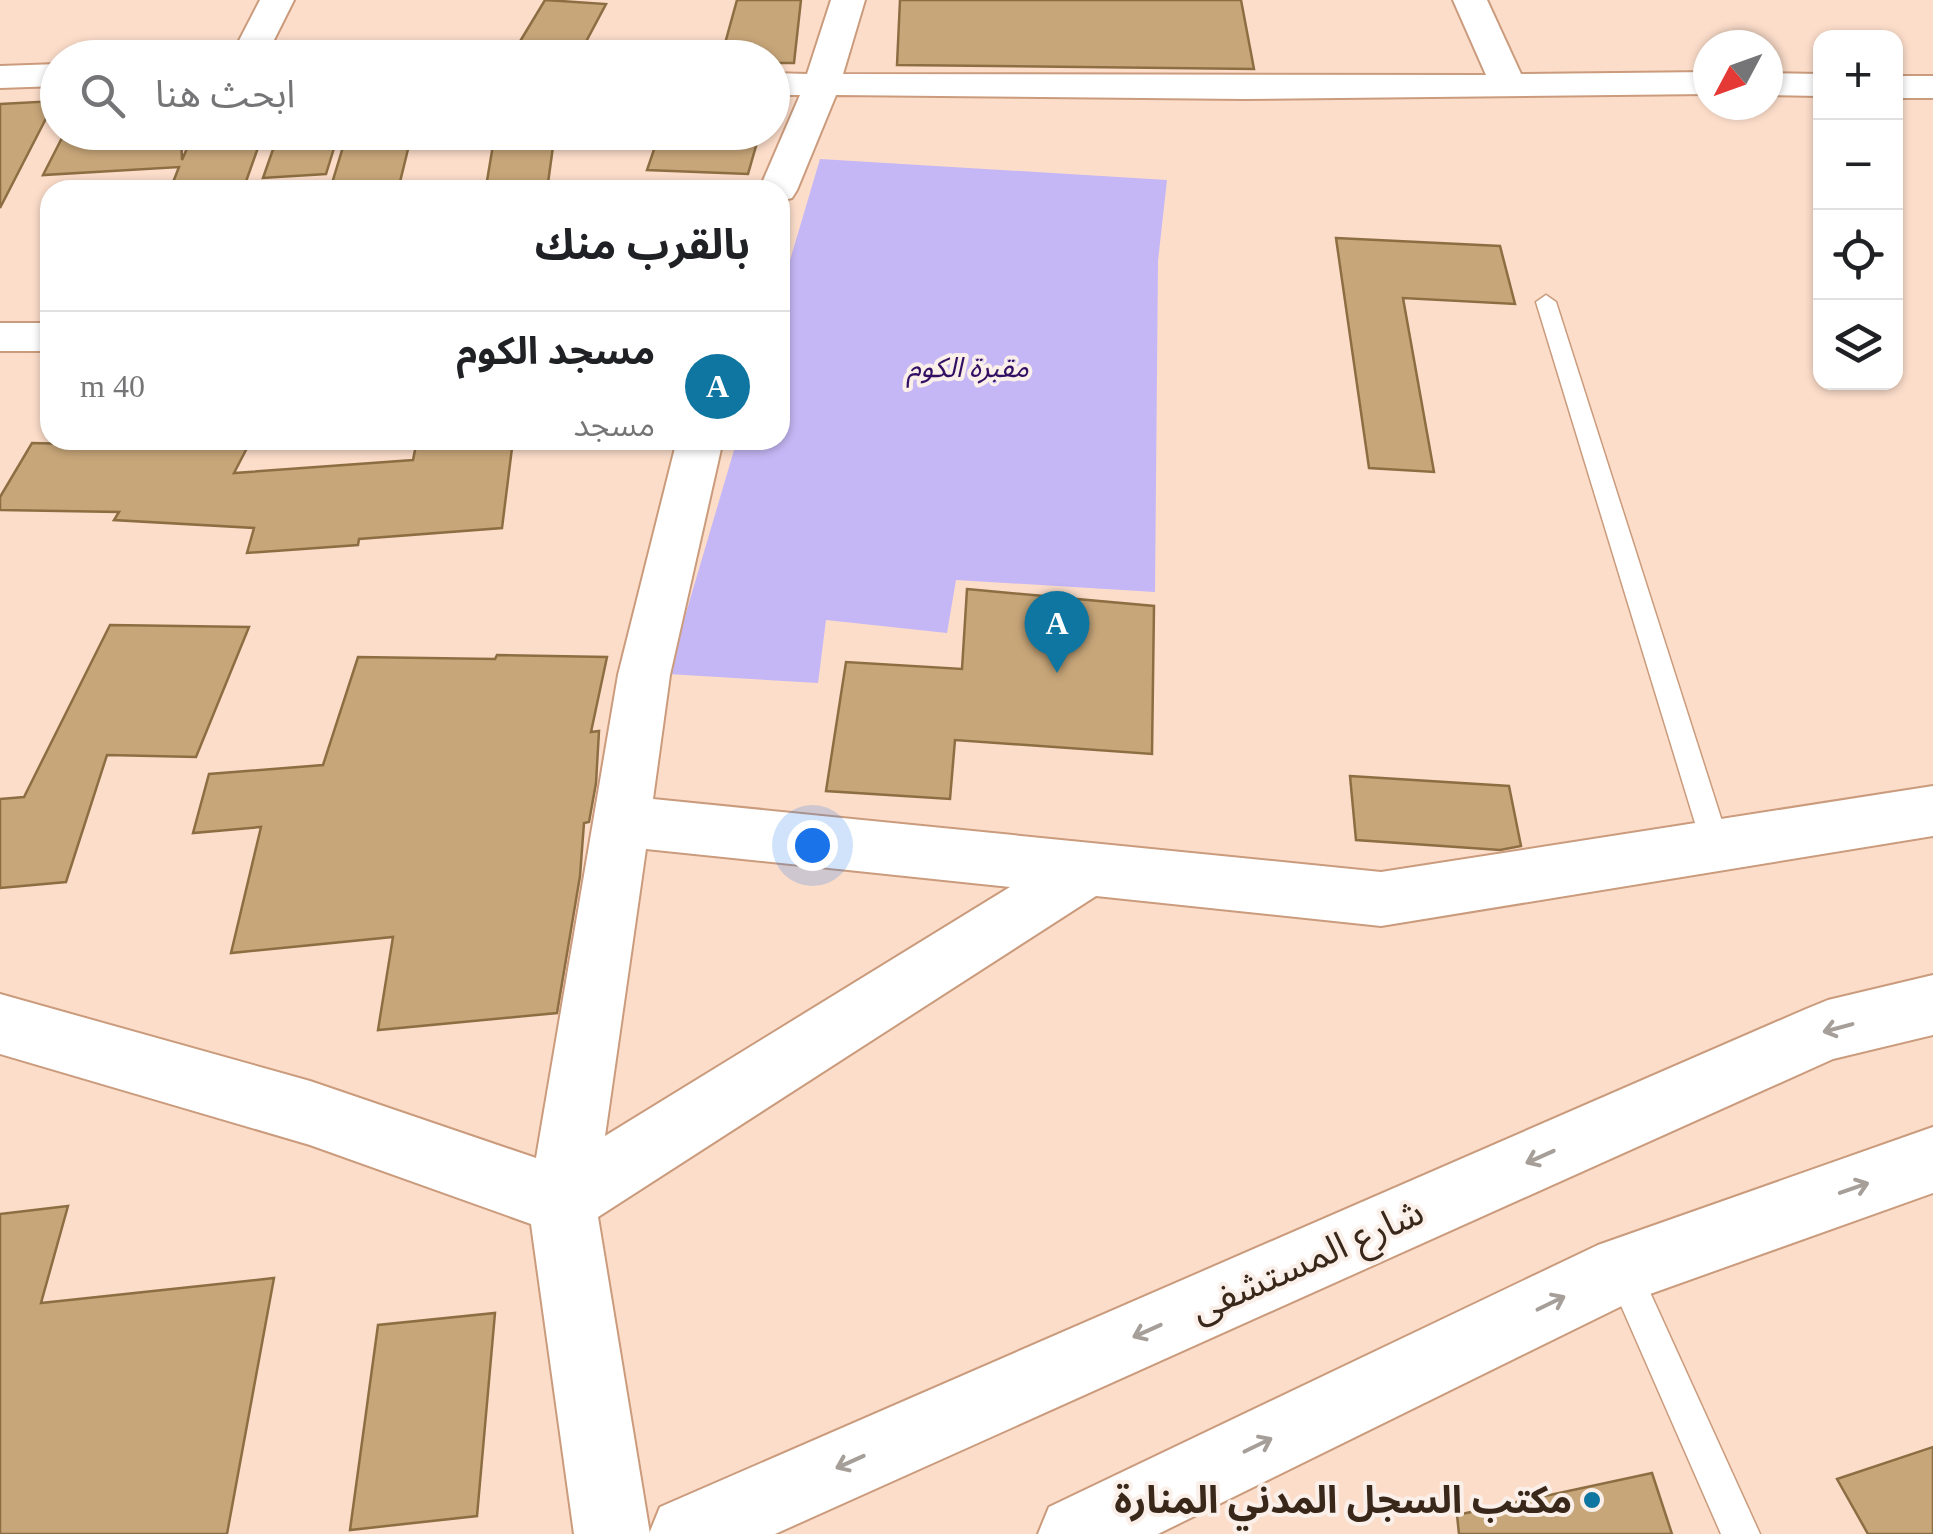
<!DOCTYPE html>
<html lang="ar">
<meta charset="utf-8">
<style>
:root{--surface:#fff;--page:#f6f6f6;--text:#202124;--muted:#757577;--line:#e0e0e0;--accent:#0f75a1}
body{margin:0;font-family:"Times New Roman","Noto Sans Arabic",serif;background:var(--page);color:var(--text);direction:rtl}
.controls{position:absolute;right:30px;top:30px;display:grid;overflow:hidden;border-radius:20px;box-shadow:0 2px 8px #0004}
.controls button{width:90px;height:90px;display:grid;place-items:center;padding:0;border:0;border-bottom:2px solid var(--line);background:var(--surface);color:var(--text);font:50px sans-serif}
.compass{position:absolute;left:1693px;top:30px;width:90px;height:90px;border-radius:50%;background:var(--surface);box-shadow:0 2px 8px #0004;rotate:229deg}
.you{position:absolute;left:812px;top:845px;width:35px;height:35px;margin:-25px;border:8px solid #fff;border-radius:50%;background:#1a73e8;box-shadow:0 0 0 15px #1a73e833}
.badge{display:grid;place-items:center;width:65px;height:65px;border-radius:50%;background:var(--accent);color:#fff;font-size:32px;font-weight:700}
.pin{position:absolute;translate:-50% -82px;filter:drop-shadow(0 2px 5px #0008)}
.pin::after{content:'';position:absolute;top:52px;width:35px;height:30px;background:inherit;clip-path:polygon(0 0,100% 0,50% 100%)}
.list{margin:0;padding:0;list-style:none}
h2{display:flex;justify-content:space-between;align-items:center;height:130px;margin:0;padding:0 40px;font-size:42px}
h2 small{font-size:32px;font-weight:400;color:var(--muted)}
.list li{display:grid;grid-template-columns:65px 1fr auto;gap:30px;align-items:center;box-sizing:border-box;height:140px;padding:0 40px;border-top:2px solid var(--line)}
.list b{display:block;font-size:38px;white-space:nowrap}
.list p{margin:0;font-size:32px;white-space:nowrap;color:var(--muted)}
.list em{font-size:32px;font-style:normal;color:var(--muted)}
.icon{flex:none;width:55px;height:55px;fill:none;stroke:currentColor;stroke-width:2;stroke-linecap:round;stroke-linejoin:round}
.map{position:relative;flex:none;width:1933px;height:1534px;overflow:hidden;direction:ltr}
.search{position:absolute;background:var(--surface);box-shadow:0 2px 8px #0004;left:40px;top:40px;width:750px;height:110px;display:flex;align-items:center;gap:25px;box-sizing:border-box;padding:0 35px;border-radius:55px;color:var(--muted);font-size:38px}
.panel{position:absolute;background:var(--surface);box-shadow:0 2px 8px #0004;left:40px;top:180px;width:750px;height:270px;border-radius:30px;direction:rtl}
.map>svg:first-child{display:block}
.green{fill:#c5b7f5}
.building{fill:#c7a679;stroke:#8d6e43;stroke-width:2.5}
.lines{fill:none;stroke-linecap:round;stroke-linejoin:round}
.lane-casing{stroke:#ca9b7c;stroke-width:3}
.street-casing{stroke:#ca9b7c;stroke-width:4}
.primary-casing{stroke:#ca9b7c;stroke-width:4}
.lane{fill:#fff;fill-rule:evenodd}
.street{fill:#fff;fill-rule:evenodd}
.primary{fill:#fff;fill-rule:evenodd}
.oneway{stroke:#a69e98}
.poi-dot{fill:#0f75a1;stroke:#faefe9;stroke-width:4}
.labels{text-anchor:middle;dominant-baseline:central;stroke-width:8;stroke-linejoin:round;paint-order:stroke}
.far-park-label{font-size:28px;font-style:italic;fill:#320f63;stroke:#faefe9}
.near-street-label{font-size:38px;fill:#39271a;stroke:#faefe9}
.near-poi-label{font-size:38px;font-weight:bold;fill:#39271a;stroke:#faefe9;text-anchor:end}
</style>
<div class="map">
<svg width="1933" height="1534" viewBox="0 0 1933 1534">
<rect width="100%" height="100%" fill="#fcddca"/>
<path class="green" d="M820,159L1167,180L1158,261L1155,592L956,580L947,633L826,620L818,683L668,674L737,440H780V294Z"/>
<g class="building">
<path d="M545,0L606,4L580,53L516,48Z"/>
<path d="M737,0H801L794,63H779L778,67H772V58H721Z"/>
<path d="M900,0H1241L1254,69L897,65Z"/>
<path d="M55,101L0,208V104Z"/>
<path d="M65,132H181L182,160L188,146L260,142L243,190H170L179,167L43,175Z"/>
<path d="M339,132L326,174L263,178L278,135Z"/>
<path d="M555,132L548,183L486,187L495,133Z"/>
<path d="M660,132H760L748,174L647,170Z"/>
<path d="M412,133L398,190H330L346,137Z"/>
<path d="M1336,238L1500,246L1515,304L1403,298L1434,472L1369,468Z"/>
<path d="M417,440H513L502,528L359,539L358,545L247,553L254,528L114,520L119,512L0,510V497L32,443L247,448L234,473L413,460Z"/>
<path d="M967,589L1154,606L1152,754L955,740L950,799L826,791L846,662L962,669Z"/>
<path d="M110,625L249,627L196,757L107,755L66,882L0,888V799L24,797Z"/>
<path d="M497,655L607,657L591,732L599,731L596,783L589,822L584,823L580,876L557,1013L378,1030L393,937L231,953L261,827L193,833L209,774L323,765L358,657L495,659Z"/>
<path d="M1350,776L1509,786L1521,846L1500,850L1356,840Z"/>
<path d="M68,1206L41,1303L274,1278L227,1534H0V1214Z"/>
<path d="M495,1313L477,1516L350,1530L378,1325Z"/>
<path d="M1933,1447V1534H1868L1837,1479Z"/>
<path d="M1652,1473L1672,1534H1459L1457,1515Z"/>
</g>
<g class="lines">
<defs>
<g id="lane">
<path d="M1546,295L1556,302L1730,846L1726,855L1716,859L1706,855L1702,846L1536,302Z"/>
<path d="M1622,1252L1634,1257L1760,1534H1721L1605,1269L1610,1257Z"/>
</g>
<g id="street">
<path d="M260,0H294L265,58H230Z"/>
<path d="M831,0H865L843,74L1486,75L1453,0H1487L1521,74L1708,72V94L1244,99L836,95L797,190L792,198L780,201V190H759L800,95H772V73L807,74Z"/>
<path d="M58,64V86L0,88V66Z"/>
<path d="M1768,73L1820,74V96L1768,95Z"/>
<rect x="1896" y="76" width="37" height="22"/>
<rect x="0" y="323" width="50" height="28"/>
<path d="M677,440H723L670,675L653,799L1381,872L1933,786V836L1381,926L1096,896L598,1217L650,1534H574L531,1224L310,1145L0,1054V994L310,1081L536,1158L618,675ZM646,849L1010,887L605,1136Z"/>
</g>
<g id="primary">
<path d="M1933,975V1035L1833,1059L775,1534H649L660,1507L1806,1009L1828,1000Z"/>
<path d="M1933,1127V1193L1636,1299L1158,1534H1038L1049,1507L1598,1245Z"/>
</g>
</defs>
<use href="#lane" class="lane-casing"/>
<use href="#street" class="street-casing"/>
<use href="#primary" class="primary-casing"/>
<use href="#lane" class="lane"/>
<use href="#street" class="street"/>
<use href="#primary" class="primary"/>
</g>
<defs><path id="oneway-shaft" d="M-6 0H5M1.5-3L5.5 0L1.5 3" fill="none" stroke-width="1.6" stroke-linecap="round" stroke-linejoin="round" transform="scale(2.5)"/></defs>
<g class="oneway">
<use href="#oneway-shaft" transform="translate(1838 1028) rotate(165)"/>
<use href="#oneway-shaft" transform="translate(1540 1157) rotate(156)"/>
<use href="#oneway-shaft" transform="translate(1854 1188) rotate(-19)"/>
<use href="#oneway-shaft" transform="translate(1551 1303) rotate(-26)"/>
<use href="#oneway-shaft" transform="translate(1147 1331) rotate(156)"/>
<use href="#oneway-shaft" transform="translate(1258 1445) rotate(-26)"/>
<use href="#oneway-shaft" transform="translate(850 1462) rotate(156)"/>
</g>
<circle class="poi-dot" cx="1592" cy="1500" r="10"/>
<g class="labels">
<g class="far-park-label">
<text x="968" y="367">مقبرة الكوم</text>
</g>
<g class="near-street-label">
<text transform="translate(1307 1260) rotate(-24)">شارع المستشفى</text>
</g>
<g class="near-poi-label">
<text x="1572" y="1500">مكتب السجل المدني المنارة</text>
</g>
</g>
</svg>
<div class="controls">
<button>+</button>
<button>−</button>
<button><svg class="icon" aria-label="locate" viewBox="0 0 24 24"><circle cx="12" cy="12" r="6"/><path d="M12 2v4M12 18v4M2 12h4M18 12h4"/></svg></button>
<button><svg class="icon" aria-label="layers" viewBox="0 0 24 24"><path d="M12 4l9 5-9 5-9-5zM3 14l9 5 9-5"/></svg></button>
</div>
<svg class="compass" viewBox="-18 -18 36 36"><path d="M0-13l5 13h-10z" fill="#e53935"/><path d="M0 13l5-13h-10z" fill="#757577"/></svg>
<div class="you"></div>
<div class="pin badge" style="left:1057px;top:673px">A</div>
<div class="search"><svg class="icon" aria-label="search" viewBox="0 0 24 24"><circle cx="10" cy="10" r="6"/><path d="M15 15l6 6"/></svg>ابحث هنا</div>
<section class="panel">
<h2>بالقرب منك<small></small></h2>
<ul class="list">
<li><span class="badge">A</span><div><b>مسجد الكوم</b><p>مسجد</p></div><em>40 m</em></li>
</ul>
</section>
</div>
